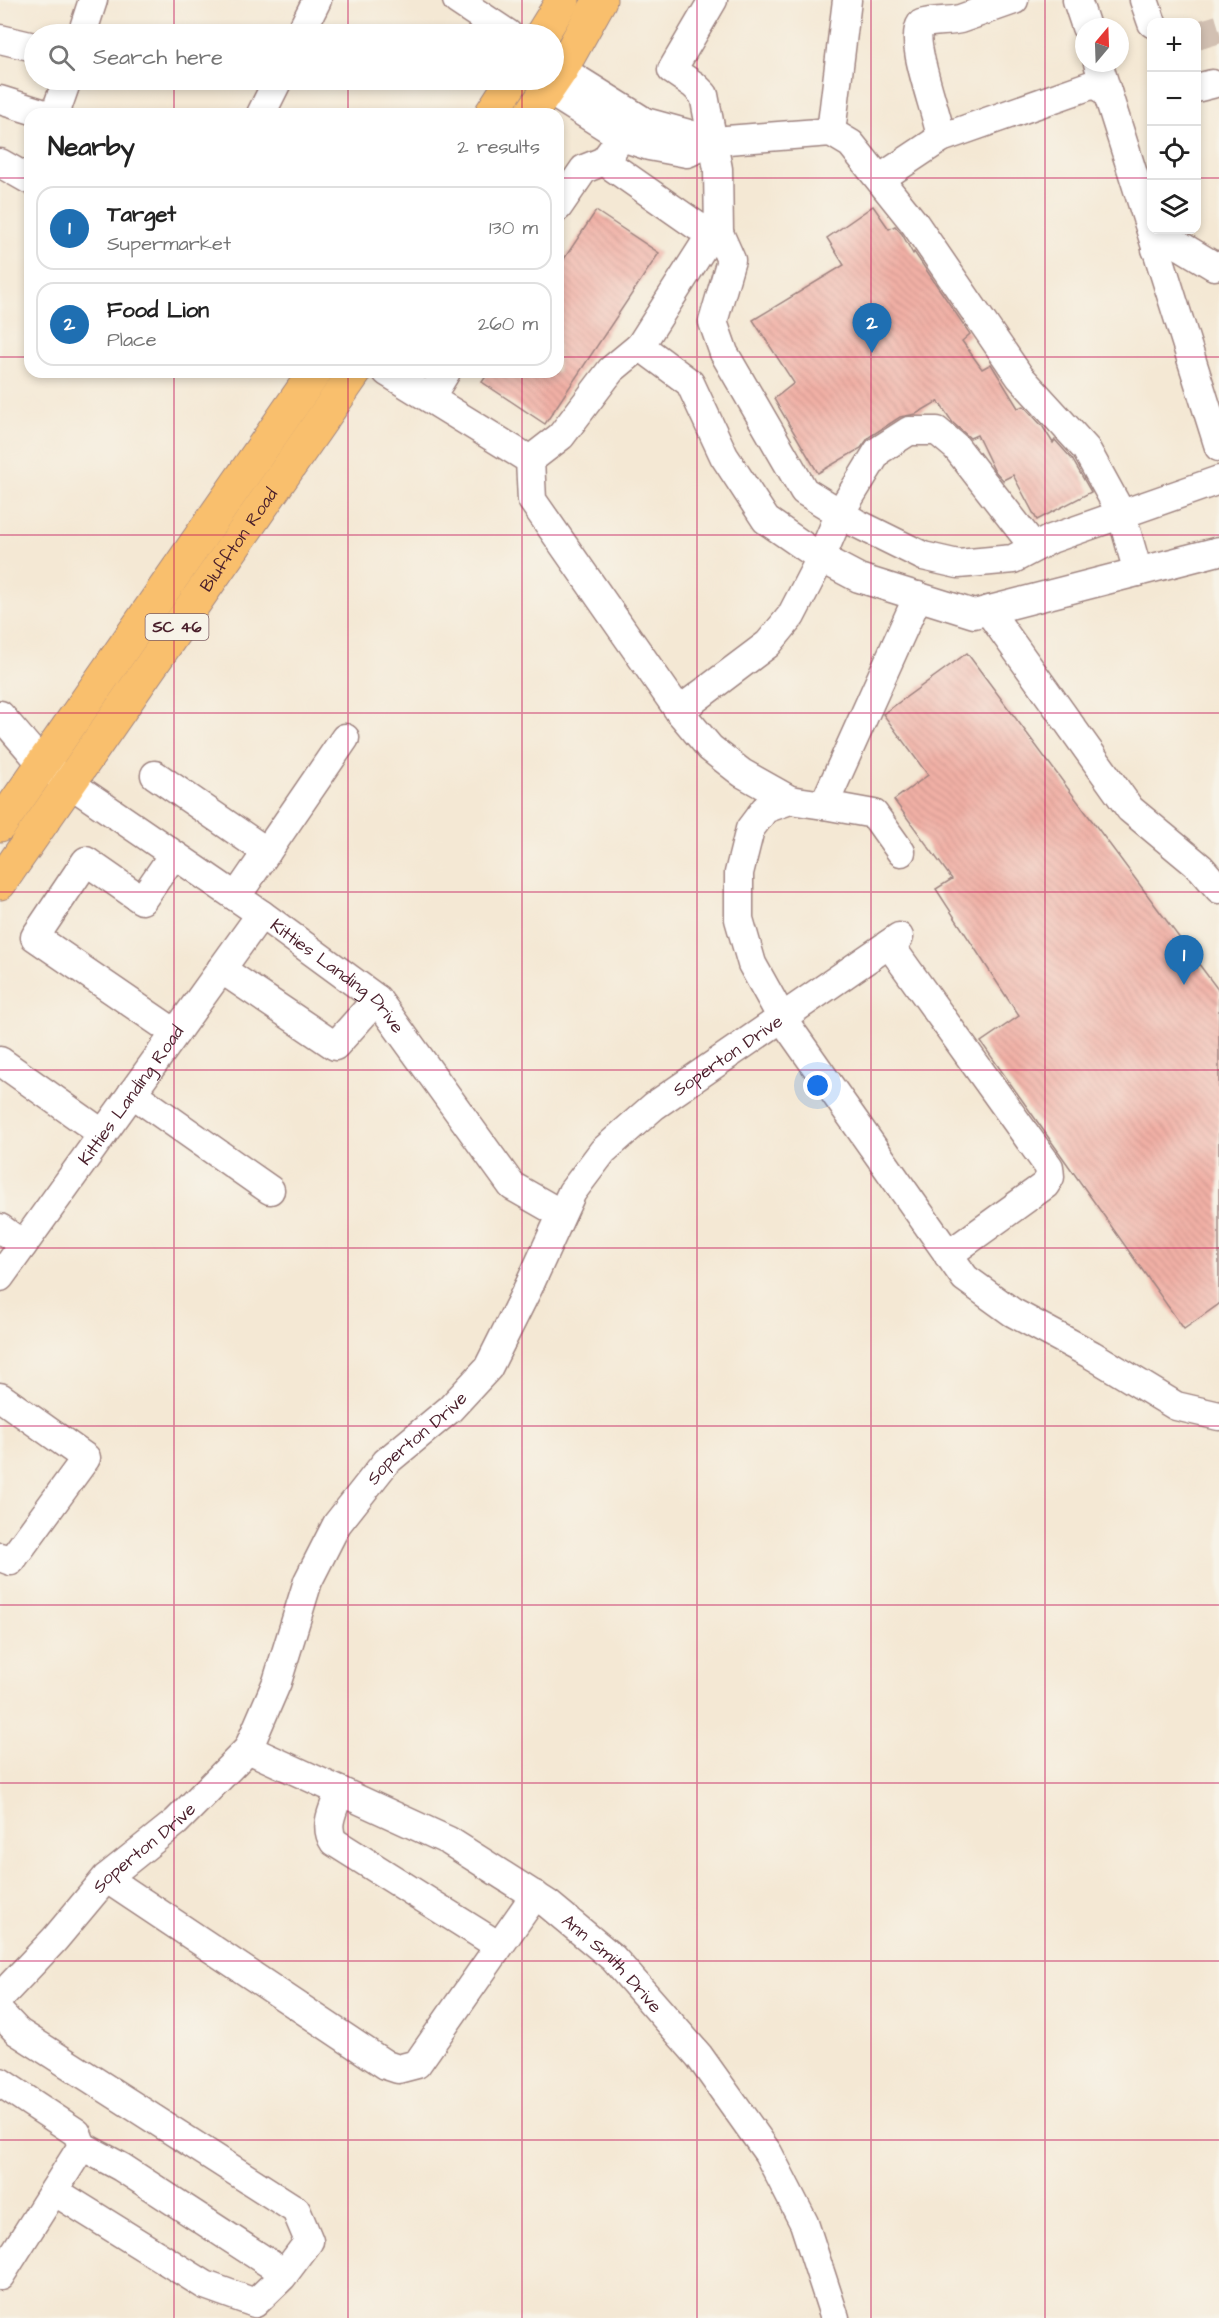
<!DOCTYPE html>
<meta charset="utf-8">
<style>
:root{--surface:#fff;--page:#f6f6f6;--text:#222;--muted:#767676;--line:#e0e0e0;--accent:#1f6fb2}
body{margin:0;font-family:"Architects Daughter",sans-serif;background:var(--page);color:var(--text)}
.controls{position:absolute;right:18px;top:18px;display:grid;overflow:hidden;border-radius:12px;box-shadow:0 3px 9px #0003}
.controls button{width:54px;height:54px;display:grid;place-items:center;padding:0;border:0;border-bottom:2px solid var(--line);background:var(--surface);color:var(--text);font:30px sans-serif}
.compass{position:absolute;left:1075px;top:18px;width:54px;height:54px;border-radius:50%;background:var(--surface);box-shadow:0 3px 9px #0003;rotate:19deg}
.you{position:absolute;left:818px;top:1086px;width:21px;height:21px;margin:-15px;border:4px solid #fff;border-radius:50%;background:#1a73e8;box-shadow:0 0 0 9px #1a73e833}
.badge{display:grid;place-items:center;width:39px;height:39px;border-radius:50%;background:var(--accent);color:#fff;font-size:20px;font-weight:700}
.pin{position:absolute;translate:-50% -50px;filter:drop-shadow(0 2px 3px #0008)}
.pin::after{content:'';position:absolute;top:32px;width:21px;height:18px;background:inherit;clip-path:polygon(0 0,100% 0,50% 100%)}
.list{margin:0;padding:0;list-style:none}
h2{display:flex;justify-content:space-between;align-items:center;height:78px;margin:0;padding:0 24px;font-size:26px}
h2 small{font-size:20px;font-weight:400;color:var(--muted)}
.list li{display:grid;grid-template-columns:39px 1fr auto;gap:18px;align-items:center;box-sizing:border-box;height:84px;margin:0 12px 12px;padding:0 12px;border:2px solid var(--line);border-radius:18px}
.list b{display:block;font-size:22px;white-space:nowrap}
.list p{margin:0;font-size:20px;white-space:nowrap;color:var(--muted)}
.list em{font-size:20px;font-style:normal;color:var(--muted)}
.icon{flex:none;width:33px;height:33px;fill:none;stroke:currentColor;stroke-width:2;stroke-linecap:round;stroke-linejoin:round}
.map{position:relative;flex:none;width:1219px;height:2318px;overflow:hidden}
.search{position:absolute;background:var(--surface);box-shadow:0 3px 9px #0003;left:24px;top:24px;width:540px;height:66px;display:flex;align-items:center;gap:15px;box-sizing:border-box;padding:0 21px;border-radius:33px;color:var(--muted);font-size:22px}
.panel{position:absolute;background:var(--surface);box-shadow:0 3px 9px #0003;left:24px;top:108px;width:540px;height:270px;border-radius:18px}
.map>svg:first-child{display:block}
.building{fill:url(#building-back-hatch)}
.lines{fill:none;stroke-linecap:round;stroke-linejoin:round}
.minor-tunnel{stroke:#d2c0b2;stroke-width:28;stroke-dasharray:28 14;stroke-linecap:butt}
.minor-casing{stroke:#9f8480;stroke-width:31}
.major-casing{stroke:#9f8480;stroke-width:35}
.minor{stroke:#fff;stroke-width:28}
.major{stroke:#f9bf6d;stroke-width:33}
.grid{fill:none;stroke:#c2185b;stroke-width:1.5;stroke-opacity:0.55}
.labels{text-anchor:middle;dominant-baseline:central;stroke-width:5;stroke-linejoin:round;paint-order:stroke}
.shield{fill:#f7f3e8;stroke:#7e5f64;stroke-width:1.5}
.shield-label{font-size:16px;font-weight:bold;fill:#4a1f2b}
.street-label{font-size:18px;fill:#4a1f2b;stroke:#f7f3e8}
</style>
<div class="map">
<svg width="1219" height="2318" viewBox="0 0 1219 2318">
<defs>
<pattern id="building-back-hatch" width="6" height="6" patternUnits="userSpaceOnUse" patternTransform="scale(1.5)"><rect width="6" height="6" fill="#f1b0a6"/><path d="M-1 5l2 2M0 0l6 6M5-1l2 2" fill="none" stroke="#d0978f"/></pattern>
</defs>
<rect width="100%" height="100%" fill="#f7f3e8"/>
<filter id="ink" filterUnits="userSpaceOnUse"><feTurbulence type="fractalNoise" baseFrequency=".0167" numOctaves="2"/><feDisplacementMap in="SourceGraphic" scale="12" xChannelSelector="R" yChannelSelector="G"/><feConvolveMatrix kernelMatrix="1 2 1 2 8 2 1 2 1" color-interpolation-filters="sRGB"/></filter>
<filter id="wash" filterUnits="userSpaceOnUse"><feTurbulence type="fractalNoise" baseFrequency=".008" numOctaves="4" result="noise"/><feDisplacementMap in="SourceGraphic" scale="24" xChannelSelector="R" yChannelSelector="G"/><feGaussianBlur stdDeviation="1.35" result="paint"/><feColorMatrix in="noise" values="0 0 0 0 0 0 0 0 0 0 0 0 0 0 0 0 0 1.4 0 .05"/><feComposite in="paint" operator="in"/></filter>
<g filter="url(#wash)">
<rect width="100%" height="100%" fill="#f4e8d4"/>
<g id="blocks">
<g class="building">
<path d="M873,206L889,229L895,226L902,234L913,254L914,252L970,334L962,341L982,369L991,364L1018,408L1024,406L1043,427L1053,443L1055,440L1072,459L1091,492L1037,520L1013,475L1003,480L994,470L977,435L970,438L953,423L938,401L916,414L900,417L869,437L861,448L818,473L774,399L794,383L753,320L844,265L827,238Z"/>
<path d="M596,211L659,253L545,424L482,382L489,372H558V268Z"/>
<path d="M967,653L1219,991V1304L1184,1329L981,1042L1019,1016L936,889L952,879L894,800L928,775L883,714Z"/>
</g>
</g>
</g>
<g filter="url(#ink)">
<use href="#blocks" fill-opacity="0" stroke="#9f8480" stroke-width="1.5"/>
<g class="lines">
<path class="minor-tunnel" d="M1196,36L1219,29"/>
<defs>
<g id="minor">
<path d="M457,0L508,34"/>
<path d="M713,0L672,70L694,85L704,95L718,169L719,233L703,247L640,346L690,383L724,456L766,520L821,558L859,578L974,614L1219,551"/>
<path d="M1077,0L1086,27"/>
<path d="M1144,0L1152,23"/>
<path d="M82,34L93,0"/>
<path d="M300,34L317,0"/>
<path d="M0,39L34,47"/>
<path d="M1098,63L1219,447"/>
<path d="M554,65L645,122L714,141"/>
<path d="M561,70L562,99L622,137L649,146L687,153L714,141L831,132L851,144L915,224L1020,377L1086,449L1121,513L1138,572"/>
<path d="M1196,88L1212,84"/>
<path d="M0,100L45,114"/>
<path d="M55,114L67,80"/>
<path d="M261,114L278,80"/>
<path d="M831,132L847,0"/>
<path d="M941,138C938,113 908,42 921,24C934,20 947,22 960,19L1014,0"/>
<path d="M604,161L697,226L719,233L731,260L713,322L724,353L804,491L856,523L923,556L958,564L1013,559L1051,539L1219,480"/>
<path d="M0,163L30,180"/>
<path d="M881,178L941,138L1094,84L1107,92"/>
<path d="M558,207L584,169L604,161L615,146"/>
<path d="M1156,249L1176,243L1214,266L1219,265"/>
<path d="M387,372L530,460L532,500L679,711L710,748L742,773L790,800"/>
<path d="M430,398L446,372"/>
<path d="M530,460L561,436L611,370L640,346"/>
<path d="M918,596L824,805L790,800L765,809L750,829L739,873V919L752,964L782,1018L965,1278L1012,1312L1092,1355L1176,1406L1219,1416"/>
<path d="M988,610L1130,809L1201,868L1219,889"/>
<path d="M679,711L768,644L791,616L821,558L840,513L878,451L909,431H937L956,447L1034,547"/>
<path id="s1" d="M0,715L43,765L261,914L377,999L512,1186L561,1214"/>
<path d="M155,775L267,852"/>
<path d="M824,805L874,814L901,852"/>
<path d="M173,855L142,900L86,861L35,937L175,1033"/>
<path d="M236,897L345,738"/>
<path d="M889,944L1049,1167L1050,1177L1045,1185L948,1255"/>
<path d="M221,969L335,1046L377,999"/>
<path d="M0,1061L103,1134"/>
<path d="M132,1093L270,1190"/>
<path d="M0,1228L23,1245"/>
<path id="s2" d="M0,1277L261,914"/>
<path d="M0,1397L86,1458L11,1561L0,1557"/>
<path id="s3" d="M248,1749L449,1841L548,1904L613,1958L699,2056L768,2153L804,2223L835,2318"/>
<path d="M340,1791C334,1808 323,1826 334,1842L499,1946"/>
<path d="M106,1878L386,2065L398,2069L417,2064L535,1895"/>
<path id="s4" d="M0,1997L55,1939L106,1878L176,1822L248,1749L277,1682L308,1581L337,1524L386,1462L450,1409L488,1368L529,1286L572,1192L603,1151L654,1106L899,937"/>
<path d="M0,2013L18,2032L296,2210L309,2241L282,2277L255,2303L205,2285L54,2191"/>
<path d="M0,2082L77,2133L82,2146L0,2276"/>
<path d="M82,2146L121,2167L284,2273"/>
</g>
<g id="major">
<path d="M542,34L563,0"/>
<path d="M491,114L513,80"/>
<path d="M531,114L561,70L600,0"/>
<path d="M0,825L315,372"/>
<path id="s5" d="M0,883L355,372"/>
</g>
</defs>
<use href="#minor" class="minor-casing"/>
<use href="#major" class="major-casing"/>
<use href="#minor" class="minor"/>
<use href="#major" class="major"/>
</g>
</g>
<path class="grid" d="M174,0V34M348,0V34M522,0V34M697,0V2318M871,0V2318M1045,0V2318M174,80V114M348,80V114M522,80V114M0,178H30M558,178H1152M1196,178H1219M0,357H30M558,357H1219M174,372V2318M348,372V2318M522,372V2318M0,535H1219M0,713H1219M0,892H1219M0,1070H1219M0,1248H1219M0,1426H1219M0,1605H1219M0,1783H1219M0,1961H1219M0,2140H1219"/>
<g class="labels">
<rect class="shield" x="145.5" y="614" width="63" height="26" rx="4.5"/>
<g class="shield-label">
<text x="177" y="627">SC 46</text>
</g>
<g class="street-label">
<text stroke="none"><textPath href="#s5" startOffset="418">Bluffton Road</textPath></text>
<text stroke="none"><textPath href="#s1" startOffset="429">Kitties Landing Drive</textPath></text>
<text stroke="none"><textPath href="#s4" startOffset="1216">Soperton Drive</textPath></text>
<text stroke="none"><textPath href="#s2" startOffset="224">Kitties Landing Road</textPath></text>
<text stroke="none"><textPath href="#s4" startOffset="712">Soperton Drive</textPath></text>
<text stroke="none"><textPath href="#s4" startOffset="208">Soperton Drive</textPath></text>
<text stroke="none"><textPath href="#s3" startOffset="426">Ann Smith Drive</textPath></text>
</g>
</g>
</svg>
<div class="controls">
<button>+</button>
<button>−</button>
<button><svg class="icon" aria-label="locate" viewBox="0 0 24 24"><circle cx="12" cy="12" r="6"/><path d="M12 2v4M12 18v4M2 12h4M18 12h4"/></svg></button>
<button><svg class="icon" aria-label="layers" viewBox="0 0 24 24"><path d="M12 4l9 5-9 5-9-5zM3 14l9 5 9-5"/></svg></button>
</div>
<svg class="compass" viewBox="-18 -18 36 36"><path d="M0-13l5 13h-10z" fill="#e53935"/><path d="M0 13l5-13h-10z" fill="#767676"/></svg>
<div class="you"></div>
<div class="pin badge" style="left:1184px;top:985px">1</div>
<div class="pin badge" style="left:872px;top:353px">2</div>
<div class="search"><svg class="icon" aria-label="search" viewBox="0 0 24 24"><circle cx="10" cy="10" r="6"/><path d="M15 15l6 6"/></svg>Search here</div>
<section class="panel">
<h2>Nearby<small>2 results</small></h2>
<ul class="list">
<li><span class="badge">1</span><div><b>Target</b><p>Supermarket</p></div><em>130 m</em></li>
<li><span class="badge">2</span><div><b>Food Lion</b><p>Place</p></div><em>260 m</em></li>
</ul>
</section>
</div>
